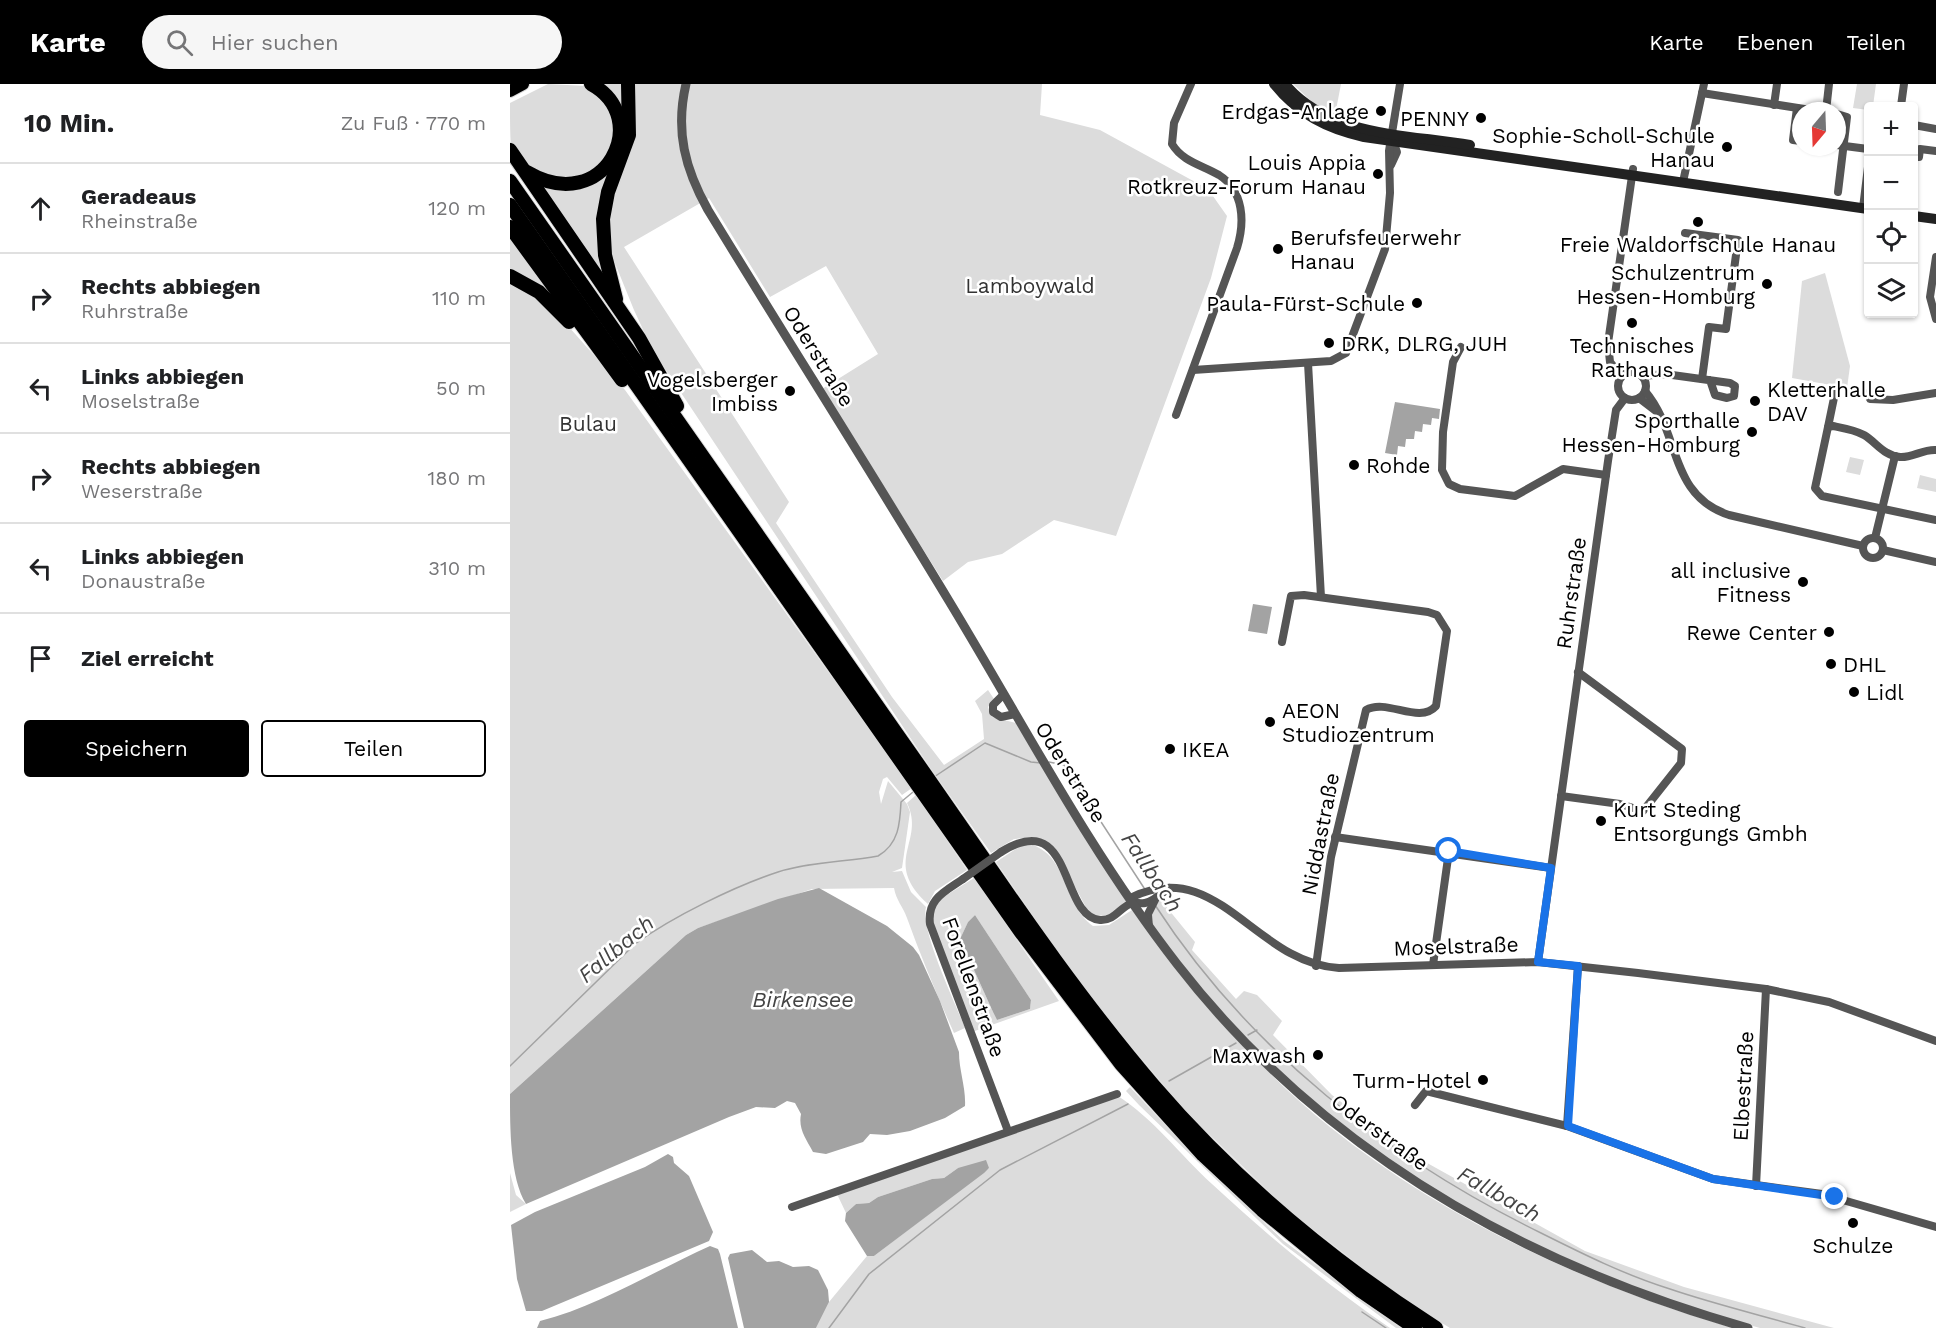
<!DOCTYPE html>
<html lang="de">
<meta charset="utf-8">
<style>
:root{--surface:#fff;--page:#f6f6f6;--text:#202124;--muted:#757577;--line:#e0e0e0;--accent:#000}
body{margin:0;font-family:"Work Sans",sans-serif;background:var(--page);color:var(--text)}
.controls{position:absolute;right:18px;top:18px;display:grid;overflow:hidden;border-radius:6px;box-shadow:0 2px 4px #0004}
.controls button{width:54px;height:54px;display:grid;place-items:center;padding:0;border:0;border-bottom:2px solid var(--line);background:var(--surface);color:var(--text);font:30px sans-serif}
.compass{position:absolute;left:1282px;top:18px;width:54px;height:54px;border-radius:50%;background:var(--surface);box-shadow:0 2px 4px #0004;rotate:199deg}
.stop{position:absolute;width:18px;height:18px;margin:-14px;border:4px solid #1a73e8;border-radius:50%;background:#fff}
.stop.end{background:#1a73e8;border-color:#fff;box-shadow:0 2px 6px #0008}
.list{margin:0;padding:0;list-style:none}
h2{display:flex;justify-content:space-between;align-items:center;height:78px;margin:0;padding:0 24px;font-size:26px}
h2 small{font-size:20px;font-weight:400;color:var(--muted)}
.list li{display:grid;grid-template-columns:39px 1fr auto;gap:18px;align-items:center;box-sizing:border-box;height:90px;padding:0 24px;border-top:2px solid var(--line)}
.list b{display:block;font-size:22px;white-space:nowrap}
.list p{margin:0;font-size:20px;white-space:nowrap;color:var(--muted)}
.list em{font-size:20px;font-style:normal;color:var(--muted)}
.actions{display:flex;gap:12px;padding:18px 24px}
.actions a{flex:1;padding:14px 0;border:2px solid var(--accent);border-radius:6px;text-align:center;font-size:21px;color:var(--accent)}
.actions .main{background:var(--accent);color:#fff}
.icon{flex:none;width:33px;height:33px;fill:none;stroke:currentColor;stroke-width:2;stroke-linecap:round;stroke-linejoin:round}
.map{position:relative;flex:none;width:1426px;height:1244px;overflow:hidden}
header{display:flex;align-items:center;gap:36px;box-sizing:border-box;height:84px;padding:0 30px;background:var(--accent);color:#fff}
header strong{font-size:28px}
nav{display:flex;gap:33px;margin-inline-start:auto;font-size:21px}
.search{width:420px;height:54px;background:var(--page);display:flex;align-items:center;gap:15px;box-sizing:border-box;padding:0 21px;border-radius:33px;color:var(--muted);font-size:22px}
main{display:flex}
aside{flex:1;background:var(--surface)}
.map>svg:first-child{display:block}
.green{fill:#dcdcdc;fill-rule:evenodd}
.water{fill:#a3a3a3}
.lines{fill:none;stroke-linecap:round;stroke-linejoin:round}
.stream{stroke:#a3a3a3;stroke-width:1.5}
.trunk-casing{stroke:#dbdbdb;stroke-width:14}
.motorway-casing{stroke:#dbdbdb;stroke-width:16}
.minor{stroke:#555;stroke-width:8}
.tertiary{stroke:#555;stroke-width:9}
.secondary{stroke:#222;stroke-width:10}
.trunk{stroke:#000;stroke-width:12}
.motorway{stroke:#000;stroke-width:14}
.minor-bridge{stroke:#555;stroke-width:8}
.route{stroke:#1a73e8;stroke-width:8}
.poi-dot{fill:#000;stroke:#fff;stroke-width:2}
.labels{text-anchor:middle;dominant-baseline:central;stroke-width:5;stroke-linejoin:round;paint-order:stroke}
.poi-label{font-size:21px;fill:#000;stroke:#fff;text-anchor:end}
.park-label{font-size:21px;fill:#333;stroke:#fff}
.street-label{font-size:21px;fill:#000;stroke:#fff}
.water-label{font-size:22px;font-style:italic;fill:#444;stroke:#fff}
</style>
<header>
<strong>Karte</strong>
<div class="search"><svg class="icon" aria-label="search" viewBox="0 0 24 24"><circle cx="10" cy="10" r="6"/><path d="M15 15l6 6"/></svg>Hier suchen</div>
<nav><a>Karte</a><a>Ebenen</a><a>Teilen</a></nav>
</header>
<main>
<aside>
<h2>10 Min.<small>Zu Fuß · 770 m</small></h2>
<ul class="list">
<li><svg class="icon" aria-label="ahead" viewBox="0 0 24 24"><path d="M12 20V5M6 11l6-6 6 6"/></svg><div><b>Geradeaus</b><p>Rheinstraße</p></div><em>120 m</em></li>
<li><svg class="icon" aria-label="right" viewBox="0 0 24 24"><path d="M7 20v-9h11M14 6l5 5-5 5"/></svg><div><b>Rechts abbiegen</b><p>Ruhrstraße</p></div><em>110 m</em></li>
<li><svg class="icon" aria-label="left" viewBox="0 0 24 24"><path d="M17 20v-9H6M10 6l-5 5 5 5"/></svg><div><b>Links abbiegen</b><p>Moselstraße</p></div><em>50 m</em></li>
<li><svg class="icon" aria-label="right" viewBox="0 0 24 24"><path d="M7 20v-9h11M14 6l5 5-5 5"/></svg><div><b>Rechts abbiegen</b><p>Weserstraße</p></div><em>180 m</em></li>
<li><svg class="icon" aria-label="left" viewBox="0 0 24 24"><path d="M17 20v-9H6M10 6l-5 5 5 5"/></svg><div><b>Links abbiegen</b><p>Donaustraße</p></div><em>310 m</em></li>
<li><svg class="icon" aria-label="arrive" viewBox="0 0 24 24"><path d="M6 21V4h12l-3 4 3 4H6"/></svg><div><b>Ziel erreicht</b></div></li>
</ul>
<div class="actions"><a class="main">Speichern</a><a>Teilen</a></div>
</aside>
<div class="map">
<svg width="1426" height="1244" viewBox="0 0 1426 1244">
<rect width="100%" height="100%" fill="#fff"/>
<g class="green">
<path d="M38,0L76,2L102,26L106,53L95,80L60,98C37,92 11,86 1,62C0,51 0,31 0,19Z"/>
<path d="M88,0H116C116,18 120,38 115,56C101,112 77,134 99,196L97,199L28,101L29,99C95,128 146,42 88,0Z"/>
<path d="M123,0H532L530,31L590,46L698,105L717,132L701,194L606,452L544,436L492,470L458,478L433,497L312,305L368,270L316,182L260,213L199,114L114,163L279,418L266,439L382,613L434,681L474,655L472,630L465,617L478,606L484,615L478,623L482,633L506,639L618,820C604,828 594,836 579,829L548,771L526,753L504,755L481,769L423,688L142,265L124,226L100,167L99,141L100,123L121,64Z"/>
<path d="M783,0H831L825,31L803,19Z"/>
<path d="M1347,0H1366L1363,22H1358V26L1343,24Z"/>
<path d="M0,148L46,214L17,193L0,186Z"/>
<path d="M1315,189L1340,282L1337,304L1282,294L1292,197Z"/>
<path d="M0,194L42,224L115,306L402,704L392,711L377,693L373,695L369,708L371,720L378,697L397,720L400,728L392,784L382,788L392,787L401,808L416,823C410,846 445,918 455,944L444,949C427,911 411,873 397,834C393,823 386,816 384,804L302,805L188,844L176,851L0,1010Z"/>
<path d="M1340,373L1354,376L1350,391L1336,388Z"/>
<path d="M1410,391L1426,395V408L1407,404Z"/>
<path d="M406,711L457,786L425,807L418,820C371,777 416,758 397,719Z"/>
<path d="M515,759C559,767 551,819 583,842L599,841L622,826C681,904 743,982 820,1043C940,1139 1078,1201 1223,1244H940L922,1233L868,1196L778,1126L678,1030L603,941L554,877L486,778Z"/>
<path d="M464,794L549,917L462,948L424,849L423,825L432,814ZM465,831L521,916L520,925L487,936L483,928L450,855L458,838Z"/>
<path d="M650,815L685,858L682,866L726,915L734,907L747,911L772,937L763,951L822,1011L892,1065L1075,1167L1174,1203L1324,1244H1250L1178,1224L1081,1189L945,1119L869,1071L785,1003L696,912L643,843L642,828Z"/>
<path d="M620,1003L689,1077L774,1157L891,1244H886L773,1160L629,1021L616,1007Z"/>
<path d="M608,1012C644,1035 670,1071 702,1100C758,1152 816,1200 880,1244H306L319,1218L357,1172H364L479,1084H448L434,1094L422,1095L368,1113L359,1119L346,1120L336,1129L327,1110Z"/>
<path d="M0,1089L6,1111L16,1120L0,1128Z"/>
</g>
<g class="water">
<path d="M885,318L930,325L929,335L922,334L921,341L913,340L912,348L905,347L904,355H896L895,363L888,362L887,371L875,369Z"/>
<path d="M743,520L762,523L757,550L738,547Z"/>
<path d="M309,804L377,842L403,863L409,871L430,917L449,968C449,987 456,1003 455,1022L435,1034L400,1047L377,1051L360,1050L353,1058L316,1070L303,1068C296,1055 288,1045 291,1030L285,1019L277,1017L265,1024L246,1023L219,1033L16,1120C0,1094 0,1044 0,1010L176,851L188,844L268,815Z"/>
<path d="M465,831L521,916L520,925L487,936L483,928L450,855L458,838Z"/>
<path d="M158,1070L163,1073L164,1079L179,1092L203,1148L199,1157L32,1227H16L7,1195L1,1141L25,1128L135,1083Z"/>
<path d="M476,1076L479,1084L474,1089L364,1172H357L335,1137L336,1129L346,1120L359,1119L368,1113L422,1095L434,1094L448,1084Z"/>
<path d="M200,1162L208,1165L210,1170L228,1244H27L30,1237C87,1223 146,1186 200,1162Z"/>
<path d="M242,1166L257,1178L269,1177L283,1183L299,1182L308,1186L318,1206L319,1218L306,1244H234L218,1174L220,1170Z"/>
</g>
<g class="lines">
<g class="stream">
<path d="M539,678L554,681L636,807"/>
<path d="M424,693L475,659L521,678L531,679"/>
<path d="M645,821C739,966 878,1074 1031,1149C1073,1170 1115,1191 1160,1205C1204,1220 1250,1231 1295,1244"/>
<path d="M738,951L747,946"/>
<path d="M0,982L125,860C162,833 225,802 268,788C299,778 335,778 368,772C389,760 390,739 391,718L403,708"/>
<path d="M659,997L726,959"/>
<path d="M852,1228L876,1244"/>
<path d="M319,1244L359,1190L490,1086L618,1020"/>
</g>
<defs>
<path id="trunk" d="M0,7L13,0"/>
<g id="motorway">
<path d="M0,66L129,254L167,322"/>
<path d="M17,88C95,134 144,34 81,0"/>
<path d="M0,97C130,282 259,468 389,653C472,770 550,892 644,1002C724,1095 822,1177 926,1244"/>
<path d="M0,121L510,847L611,980L693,1071L752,1126L851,1207L905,1244"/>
<path d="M0,143L112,296"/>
<path d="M0,192L29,208L59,238"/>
<path d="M106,215L95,171L93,135L98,108L119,51L118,0"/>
</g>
</defs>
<use href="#trunk" class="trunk-casing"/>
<use href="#motorway" class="motorway-casing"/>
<g class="minor">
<path d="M1192,9L1307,27"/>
<path d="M1264,21L1267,0"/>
<path d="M1391,22L1394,0"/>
<path d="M1287,24L1283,56L1291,57"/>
<path d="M1316,27L1319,0"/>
<path d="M1327,30L1337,33L1328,108"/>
<path d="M1404,41L1426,45"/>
<path d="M1327,61L1358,65"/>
<path d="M1404,72L1409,73L1410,65L1426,67"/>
<path d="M881,81L887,68L883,57"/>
<path d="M1173,98L1194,0"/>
<path d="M1353,124L1358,83"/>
<path d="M1175,149L1228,156L1216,245L1199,243L1192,295"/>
<path d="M1426,173L1420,213L1426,235"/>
<path d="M951,263L943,278L933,348L932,386L939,400L950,405L1005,412L1053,385L1096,391"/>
<path d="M798,279L811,513"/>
<path d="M683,286L821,277L836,269L875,165L880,109L879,67L890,0"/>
<circle cx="1122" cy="302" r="14"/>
<path d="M1111,292L1100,278L1098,259L1123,85"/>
<path d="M1132,292L1155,290L1220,299L1225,302L1224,312L1217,314L1205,311L1200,296"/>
<path d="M1135,307C1171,349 1158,411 1219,431L1353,462"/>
<path d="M1358,309L1360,315L1383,316L1426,309"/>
<path d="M1129,314L1146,327"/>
<path d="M666,331L727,164C735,138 734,107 709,91C692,81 673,78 662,60L664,39L681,0"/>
<path d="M1318,343L1325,309"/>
<path d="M1426,366C1413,365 1402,374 1390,373C1374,372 1366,358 1354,351C1345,346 1333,344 1323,342L1318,343L1305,404L1312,412L1426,436"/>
<circle cx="1363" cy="464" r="10"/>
<path d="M1365,454L1385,372"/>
<path d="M1373,466L1426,478"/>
<path d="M772,558L781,512L794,511L918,528L927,531L937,547L926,622C909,641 877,614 856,626L821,773L806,882"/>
<path d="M493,611L483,621V628L491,633L505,630"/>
<path d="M1051,712L1110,720L1133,727L1171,679L1172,665L1068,588"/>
<path d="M825,753L1041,784"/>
<path d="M491,768C564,722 549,833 590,836C605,837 610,823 622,819C626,818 631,820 635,819C644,817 652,809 659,804"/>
<path d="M453,795C434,808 417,815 420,840L498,1047"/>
<path d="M620,814C707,770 744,879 829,884L1028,878L1128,889L1256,905L1319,918L1426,957"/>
<path d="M639,842L638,830L646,814"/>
<path d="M1028,878L1098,377L1106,326L1115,314"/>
<path d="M923,881L939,767"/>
<path d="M905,1021L916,1007L1057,1042L1203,1095L1312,1110L1426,1143"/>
<path d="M1057,1042L1068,882"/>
<path d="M1246,1102L1256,905"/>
<path d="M282,1123L607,1010"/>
</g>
<path class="tertiary" d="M176,0C165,47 175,85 198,126C278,257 360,386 439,517C513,639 579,767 667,880C813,1068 1012,1180 1238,1244"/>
<g class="secondary">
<path d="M764,0C788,30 817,45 854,53L1358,125"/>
<path d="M775,0C819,53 897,50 960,61"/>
<path d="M1404,132L1426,135"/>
</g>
<use href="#trunk" class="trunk"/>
<use href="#motorway" class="motorway"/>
<path class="minor-bridge" d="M453,795L491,768"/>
</g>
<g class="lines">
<path class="route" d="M939,767L1041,784L1028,878L1068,882L1058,1042L1203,1095L1325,1113"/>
</g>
<g class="poi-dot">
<circle cx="871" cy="27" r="6"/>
<circle cx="971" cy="34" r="6"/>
<circle cx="1217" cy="63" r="6"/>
<circle cx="868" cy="90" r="6"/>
<circle cx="1188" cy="138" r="6"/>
<circle cx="768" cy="165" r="6"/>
<circle cx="1257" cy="200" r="6"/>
<circle cx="907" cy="219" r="6"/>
<circle cx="1122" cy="239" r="6"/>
<circle cx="819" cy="259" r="6"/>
<circle cx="280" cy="307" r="6"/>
<circle cx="1245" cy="317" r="6"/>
<circle cx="1242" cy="348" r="6"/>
<circle cx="844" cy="381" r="6"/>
<circle cx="1293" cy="498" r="6"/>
<circle cx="1319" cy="548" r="6"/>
<circle cx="1321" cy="580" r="6"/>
<circle cx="1344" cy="608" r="6"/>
<circle cx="760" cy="638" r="6"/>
<circle cx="660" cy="665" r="6"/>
<circle cx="1091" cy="737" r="6"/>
<circle cx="808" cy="971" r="6"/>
<circle cx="973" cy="996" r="6"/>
<circle cx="1343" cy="1139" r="6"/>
</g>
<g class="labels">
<g class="poi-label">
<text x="859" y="27">Erdgas-Anlage</text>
<text x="959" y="34">PENNY</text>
<text x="1205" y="51">Sophie-Scholl-Schule<tspan x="1205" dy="24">Hanau</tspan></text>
<text x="856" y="78">Louis Appia<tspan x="856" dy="24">Rotkreuz-Forum Hanau</tspan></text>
<text x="780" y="153" text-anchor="start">Berufsfeuerwehr<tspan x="780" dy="24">Hanau</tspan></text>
<text x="1188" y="160" text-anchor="middle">Freie Waldorfschule Hanau</text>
<text x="1245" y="188">Schulzentrum<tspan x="1245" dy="24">Hessen-Homburg</tspan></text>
<text x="895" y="219">Paula-Fürst-Schule</text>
<text x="831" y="259" text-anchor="start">DRK, DLRG, JUH</text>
<text x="1122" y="261" text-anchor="middle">Technisches<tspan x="1122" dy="24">Rathaus</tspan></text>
<text x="268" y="295">Vogelsberger<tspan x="268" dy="24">Imbiss</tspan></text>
<text x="1257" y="305" text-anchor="start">Kletterhalle<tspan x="1257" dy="24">DAV</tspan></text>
<text x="1230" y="336">Sporthalle<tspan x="1230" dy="24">Hessen-Homburg</tspan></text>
<text x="856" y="381" text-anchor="start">Rohde</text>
<text x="1281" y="486">all inclusive<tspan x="1281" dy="24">Fitness</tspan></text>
<text x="1307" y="548">Rewe Center</text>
<text x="1333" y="580" text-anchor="start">DHL</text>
<text x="1356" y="608" text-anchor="start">Lidl</text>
<text x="772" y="626" text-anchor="start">AEON<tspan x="772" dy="24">Studiozentrum</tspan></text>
<text x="672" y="665" text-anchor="start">IKEA</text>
<text x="1103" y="725" text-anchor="start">Kurt Steding<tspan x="1103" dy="24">Entsorgungs Gmbh</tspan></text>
<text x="796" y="971">Maxwash</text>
<text x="961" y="996">Turm-Hotel</text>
<text x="1343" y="1161" text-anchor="middle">Schulze</text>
</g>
<g class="park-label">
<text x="520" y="201">Lamboywald</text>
<text x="78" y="339">Bulau</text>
</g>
<g class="street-label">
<text transform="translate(309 272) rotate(58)">Oderstraße</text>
<text transform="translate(1061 509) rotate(-82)">Ruhrstraße</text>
<text transform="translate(561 688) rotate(58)">Oderstraße</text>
<text transform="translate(810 750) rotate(-79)">Niddastraße</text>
<text transform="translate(946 862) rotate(-2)">Moselstraße</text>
<text transform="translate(464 903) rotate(70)">Forellenstraße</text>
<text transform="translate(1233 1002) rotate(-87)">Elbestraße</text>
<text transform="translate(870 1048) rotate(36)">Oderstraße</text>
</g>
<g class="water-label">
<text transform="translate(642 788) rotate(56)">Fallbach</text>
<text transform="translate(106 865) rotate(-40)">Fallbach</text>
<text x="293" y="915">Birkensee</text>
<text transform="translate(989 1110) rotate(29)">Fallbach</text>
</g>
</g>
</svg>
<div class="controls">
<button>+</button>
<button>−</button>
<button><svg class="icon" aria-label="locate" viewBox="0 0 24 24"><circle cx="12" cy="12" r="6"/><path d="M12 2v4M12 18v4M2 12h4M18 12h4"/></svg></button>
<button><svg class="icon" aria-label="layers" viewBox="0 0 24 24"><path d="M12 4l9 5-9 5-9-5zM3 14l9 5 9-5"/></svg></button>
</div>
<svg class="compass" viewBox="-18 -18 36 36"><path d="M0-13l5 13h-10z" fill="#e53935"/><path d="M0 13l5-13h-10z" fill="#757577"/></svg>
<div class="stop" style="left:939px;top:767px"></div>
<div class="stop end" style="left:1325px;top:1113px"></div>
</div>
</main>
